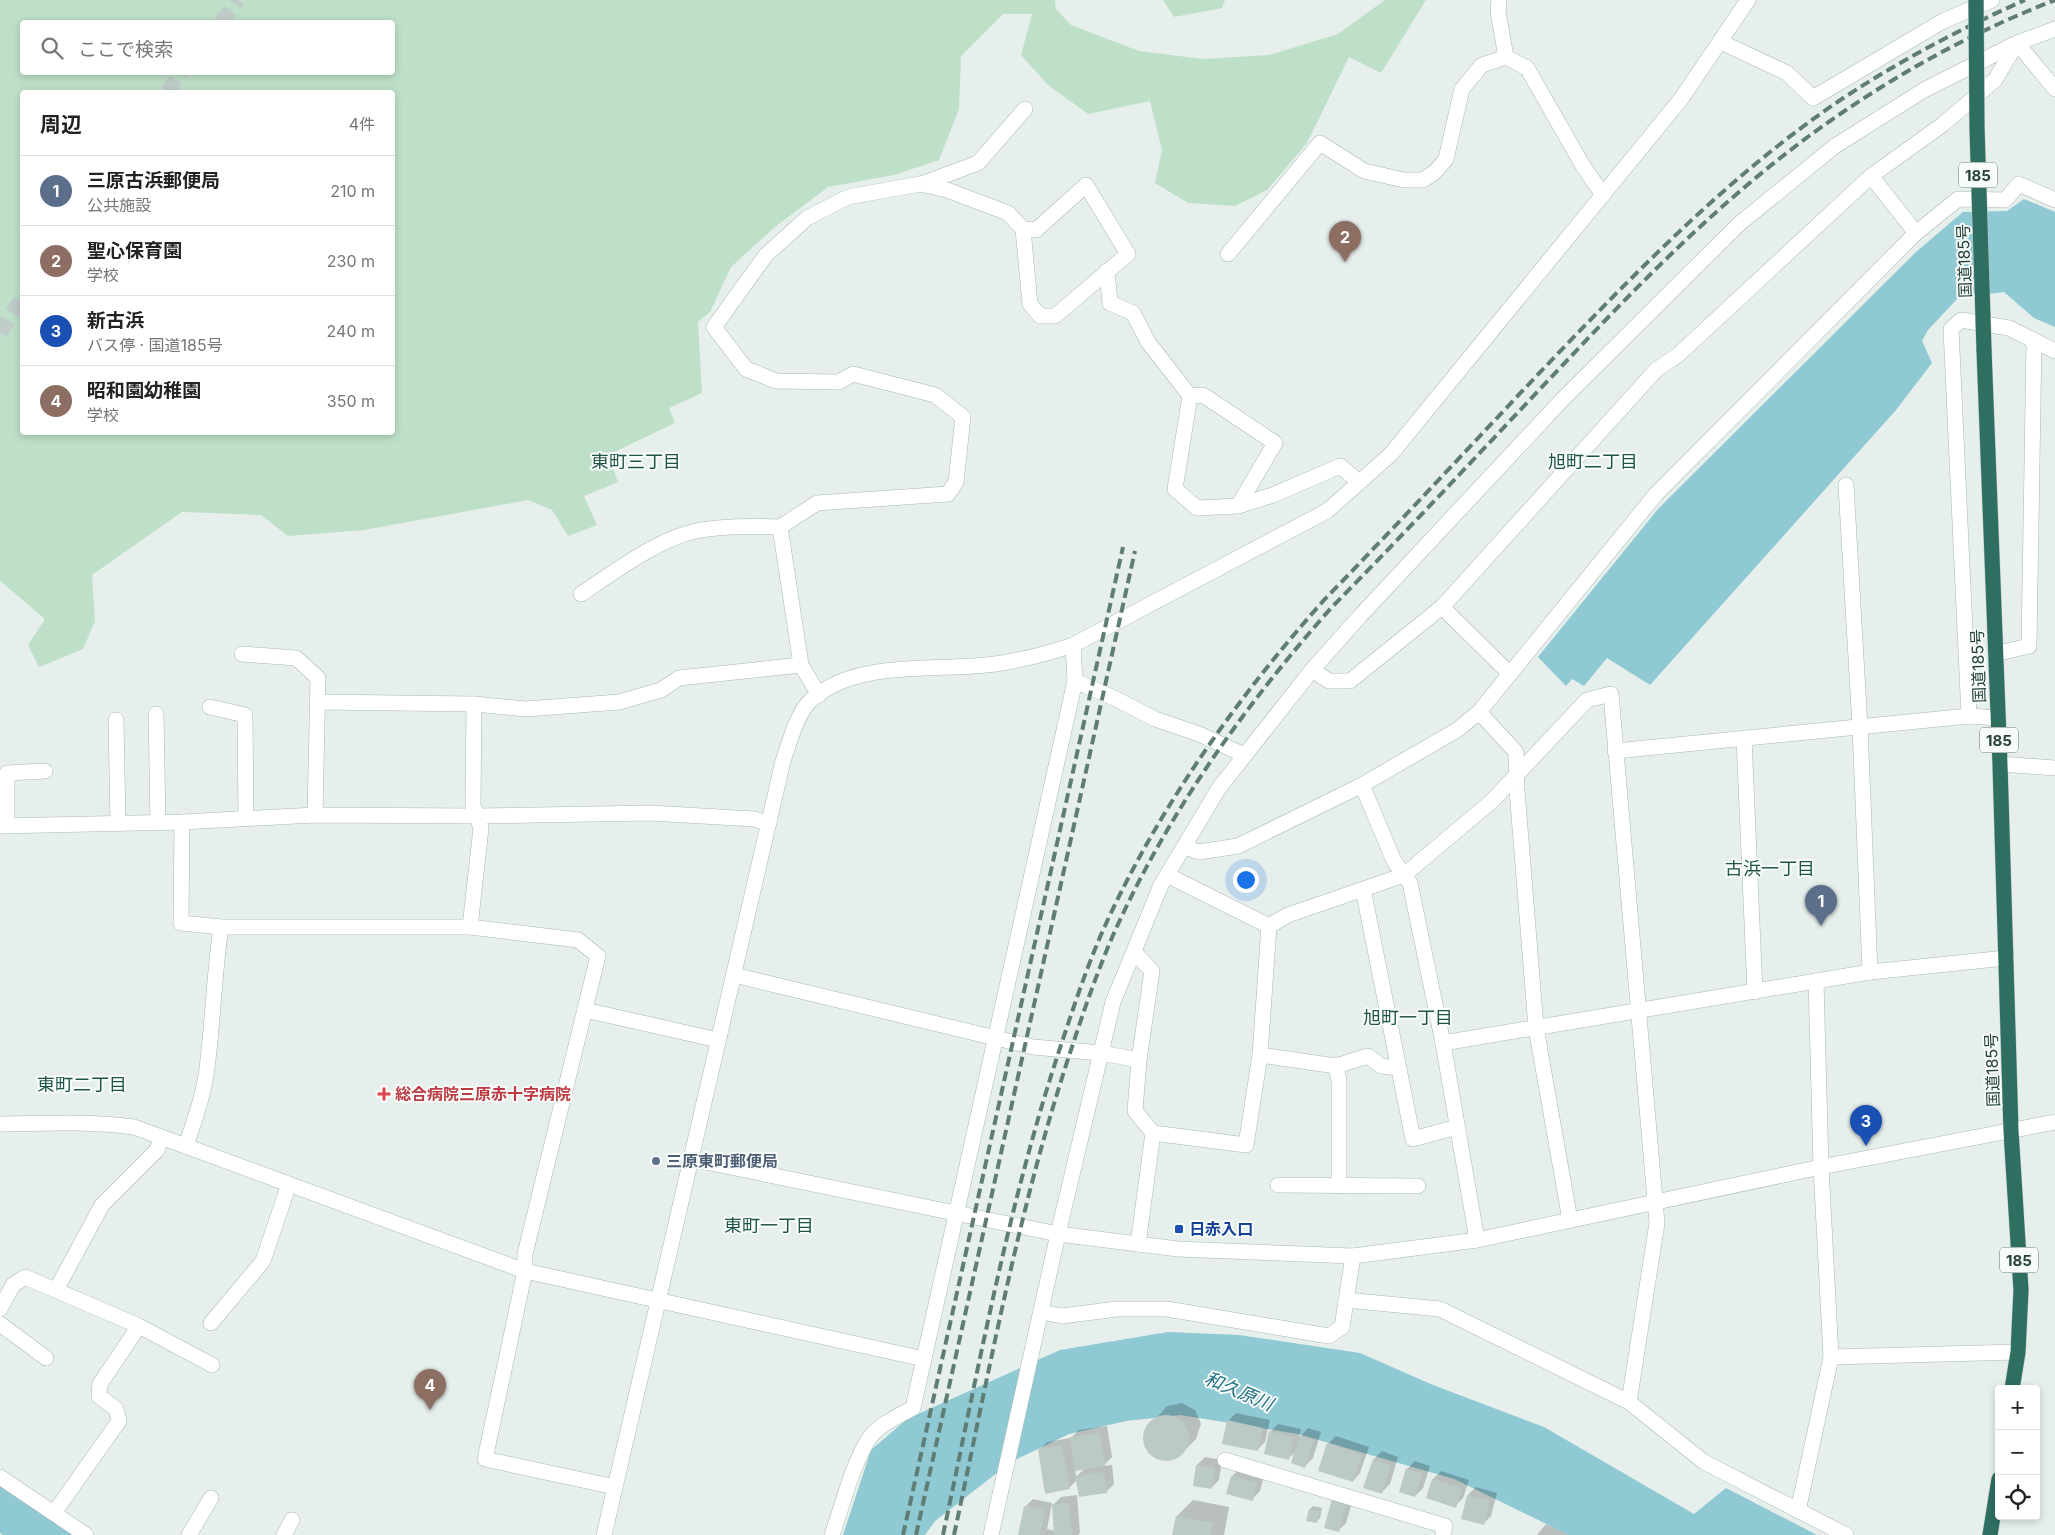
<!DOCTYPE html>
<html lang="ja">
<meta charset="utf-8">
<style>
:root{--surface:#fff;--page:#f2f2f2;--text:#222;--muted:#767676;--line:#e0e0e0;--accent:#804e3d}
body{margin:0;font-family:Inter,"Noto Sans JP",sans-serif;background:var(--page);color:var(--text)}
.controls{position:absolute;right:15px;bottom:15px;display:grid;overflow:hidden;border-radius:5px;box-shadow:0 2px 8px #0003}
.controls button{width:45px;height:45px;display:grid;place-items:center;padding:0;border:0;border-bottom:1px solid var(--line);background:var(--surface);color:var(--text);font:25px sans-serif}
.you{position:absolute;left:1245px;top:879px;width:18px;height:18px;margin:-12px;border:4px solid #fff;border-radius:50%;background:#1a73e8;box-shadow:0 0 0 8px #1a73e833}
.badge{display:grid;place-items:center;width:32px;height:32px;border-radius:50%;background:var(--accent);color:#fff;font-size:16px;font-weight:700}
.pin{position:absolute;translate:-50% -41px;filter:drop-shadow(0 1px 2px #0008)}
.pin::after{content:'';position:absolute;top:26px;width:18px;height:15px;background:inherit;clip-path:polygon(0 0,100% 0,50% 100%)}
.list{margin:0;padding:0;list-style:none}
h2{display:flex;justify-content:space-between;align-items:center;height:65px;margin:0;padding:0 20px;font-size:21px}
h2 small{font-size:16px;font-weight:400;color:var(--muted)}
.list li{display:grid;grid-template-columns:32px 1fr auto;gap:15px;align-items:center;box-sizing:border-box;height:70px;padding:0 20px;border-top:1px solid var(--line)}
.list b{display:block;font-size:19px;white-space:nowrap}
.list p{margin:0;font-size:16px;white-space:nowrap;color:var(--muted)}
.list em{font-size:16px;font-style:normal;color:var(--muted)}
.icon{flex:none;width:28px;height:28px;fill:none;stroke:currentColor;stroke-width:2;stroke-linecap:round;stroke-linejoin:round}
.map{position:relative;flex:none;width:2055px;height:1535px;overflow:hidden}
.search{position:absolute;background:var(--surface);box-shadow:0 2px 8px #0003;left:20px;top:20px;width:375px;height:55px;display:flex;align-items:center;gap:12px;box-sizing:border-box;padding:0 18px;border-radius:5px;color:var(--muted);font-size:19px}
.panel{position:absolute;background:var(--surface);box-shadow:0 2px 8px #0003;left:20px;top:90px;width:375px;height:345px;border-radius:5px}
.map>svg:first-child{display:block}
.green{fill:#bfe0c8;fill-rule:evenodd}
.water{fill:#8ec9d4}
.shadow{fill:#0003;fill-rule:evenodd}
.building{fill:#bbcac4}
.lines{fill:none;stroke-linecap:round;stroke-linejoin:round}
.highway-tunnel{stroke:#bfccc8;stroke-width:15;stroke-dasharray:15 8;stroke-linecap:butt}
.minor-casing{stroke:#a8b8b2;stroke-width:16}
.highway-casing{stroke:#c2cac8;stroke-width:16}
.minor{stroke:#fff;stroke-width:15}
.highway{stroke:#2f6f62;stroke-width:15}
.rail{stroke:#5f7d75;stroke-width:4;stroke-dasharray:10 5;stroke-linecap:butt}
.highway-bridge-casing{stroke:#c2cac8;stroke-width:16;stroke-linecap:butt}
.highway-bridge{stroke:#2f6f62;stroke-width:15}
.health-dot{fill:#e0444e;stroke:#f7fbf9;stroke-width:2}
.service-dot{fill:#5c6f8a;stroke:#f7fbf9;stroke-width:2}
.transit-dot{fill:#1a4fb4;stroke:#f7fbf9;stroke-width:2}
.labels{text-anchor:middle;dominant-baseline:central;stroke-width:4;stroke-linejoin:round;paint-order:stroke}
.shield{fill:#f7fbf9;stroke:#637a73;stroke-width:1}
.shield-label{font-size:15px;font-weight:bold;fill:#24423a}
.street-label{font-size:16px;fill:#24423a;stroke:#f7fbf9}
.health-label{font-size:16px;font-weight:bold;fill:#be3a42;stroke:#f7fbf9;text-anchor:start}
.service-label{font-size:16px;font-weight:bold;fill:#4e5e75;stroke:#f7fbf9;text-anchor:start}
.transit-label{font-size:16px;font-weight:bold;fill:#164399;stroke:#f7fbf9;text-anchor:start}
.neighbourhood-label{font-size:18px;fill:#1f5548;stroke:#f7fbf9}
.water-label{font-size:18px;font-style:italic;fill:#1c6f80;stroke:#f7fbf9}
</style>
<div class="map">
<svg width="2055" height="1535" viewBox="0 0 2055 1535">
<rect width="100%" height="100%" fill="#e6efeb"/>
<g class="green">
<path d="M0,0H1055L1056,9L1071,25L1139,51L1203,59L1269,55L1338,34L1385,0H1426L1381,73L1349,57L1307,143L1267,190L1235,206L1188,203L1155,183L1162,150L1150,101L1088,114L1048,85L1021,55L1032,14H1003L961,56L959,109L939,160L894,175L828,187L775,227L731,267L710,312L698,322L702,393L669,408L675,423L608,455L618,482L584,496L597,525L568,536L552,510L528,500L364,530L288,536L261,515L182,512L92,575L95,621L83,649L39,667L28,645L45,619L0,581ZM392,22V72H22V22ZM22,92H392V432H22Z"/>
<path d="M1163,0H1225L1222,8L1174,17Z"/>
</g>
<g class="water">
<path d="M2024,199L2055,212V327L2034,318L2004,292L1958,298L1928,330L1922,341L1932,363L1896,410L1650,685L1607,658L1584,686L1572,679L1566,686L1538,657L1658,509L1916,252L1963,212L2007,211Z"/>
<path d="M1168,1332L1239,1335L1360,1353L1433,1385L1544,1427L1694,1514L1726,1488L1817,1535H1569L1454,1479L1298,1434L1180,1415L1126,1421L1069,1434L1011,1462L935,1521L925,1535H843L871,1450L907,1419L1060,1350Z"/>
<path d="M0,1475L84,1535H3L0,1533Z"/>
</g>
<g class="shadow">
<path d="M1182,1403L1195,1410L1201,1424L1196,1439L1184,1451L1170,1459L1163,1460L1149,1452L1144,1438L1145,1431L1167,1406Z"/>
<path d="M1236,1413L1270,1420L1265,1442L1257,1450L1228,1421Z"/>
<path d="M1278,1424L1301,1429L1299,1438L1308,1428L1321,1432L1313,1458L1305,1466L1296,1451L1288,1459L1271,1431Z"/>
<path d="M1107,1426L1112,1457L1103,1466L1112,1465L1114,1484L1106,1492L1077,1480L1069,1488L1039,1450L1047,1442L1071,1438L1079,1430ZM1085,1468L1076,1477L1075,1469Z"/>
<path d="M1336,1436L1369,1447L1360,1473L1353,1481L1328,1444Z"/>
<path d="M1382,1451L1398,1457L1390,1484L1382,1492L1374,1459Z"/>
<path d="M1205,1457L1222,1460L1219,1480L1211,1488L1194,1485L1197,1465Z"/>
<path d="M1415,1461L1430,1466L1423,1488L1415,1496L1407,1469Z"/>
<path d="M1240,1469L1264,1475L1260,1491L1252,1499L1232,1476Z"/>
<path d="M1441,1471L1469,1480L1463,1498L1455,1506L1427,1497L1433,1479Z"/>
<path d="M1476,1487L1497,1493L1491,1516L1483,1524L1468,1495Z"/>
<path d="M1077,1495L1080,1533L1078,1535H1020L1025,1507L1033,1499L1052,1503L1047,1529L1055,1531L1053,1505L1061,1497Z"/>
<path d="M1354,1496L1346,1523L1338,1531L1325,1527Z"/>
<path d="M1193,1500L1229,1507L1224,1535H1173L1177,1516Z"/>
<path d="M1313,1506L1322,1508L1320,1518L1316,1522L1310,1509Z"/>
<path d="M1546,1524L1569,1535H1537Z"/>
</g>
<g class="building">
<circle cx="1166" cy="1438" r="23"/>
<path d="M1227,1420L1263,1428L1258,1451L1222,1444Z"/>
<path d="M1269,1431L1294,1437L1289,1460L1264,1454Z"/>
<path d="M1100,1433L1105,1466L1075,1471L1070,1437Z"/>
<path d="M1299,1436L1314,1440L1305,1468L1291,1463Z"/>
<path d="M1327,1443L1362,1455L1353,1482L1318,1471Z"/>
<path d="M1062,1445L1070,1489L1045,1494L1038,1449Z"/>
<path d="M1373,1459L1391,1465L1382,1494L1363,1488Z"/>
<path d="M1196,1465L1215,1468L1212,1489L1193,1486Z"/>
<path d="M1406,1468L1423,1474L1415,1497L1399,1492Z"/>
<path d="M1104,1472L1107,1493L1079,1497L1075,1476Z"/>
<path d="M1231,1476L1257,1482L1253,1501L1226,1494Z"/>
<path d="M1432,1479L1462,1488L1456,1508L1426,1498Z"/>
<path d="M1467,1495L1490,1500L1484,1525L1461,1519Z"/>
<path d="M1332,1499L1347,1503L1339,1532L1324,1528Z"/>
<path d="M1069,1503L1072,1535H1054L1052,1504Z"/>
<path d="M1024,1506L1045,1510L1040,1535H1018Z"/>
<path d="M1309,1509L1319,1512L1317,1523L1306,1521Z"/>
<path d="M1176,1516L1213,1523L1211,1535H1172Z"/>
</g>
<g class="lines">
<g class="highway-tunnel">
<path d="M221,22L238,0"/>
<path d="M167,92L182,72"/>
<path d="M0,333L22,298"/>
</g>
<defs>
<g id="minor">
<path d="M1499,0L1498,12L1506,57"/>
<path d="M1721,42L1787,73L1813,98L1943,21L1992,0"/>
<path d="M1871,176L1916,233"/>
<path d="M921,184L978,163L1025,109"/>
<path d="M1228,254L1320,143L1364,171L1404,180H1423L1435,172L1446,159L1462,89L1482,65L1506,57L1527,68L1583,166L1603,195"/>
<path d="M1107,271L1110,303L1133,313L1148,342L1190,396"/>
<path d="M1846,485L1860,727L1870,972"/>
<path d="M1238,506L1275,443L1203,395L1190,396L1175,489L1197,508L1238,506L1273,495L1340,466L1359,482"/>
<path d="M581,594C614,572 658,539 696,531C720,526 755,526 780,527"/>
<path d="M1442,607L1510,674"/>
<path d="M1073,645L1075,681L1114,698L1155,719L1199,734L1244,755"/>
<path d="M242,654L296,658L318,678L315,815"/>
<path d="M1995,654L2029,646L2034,342"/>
<path d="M1312,670L1329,681H1350L1442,607L1656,370L1678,355L1871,176L1942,125L1995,80L2017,43L2055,89"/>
<path d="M819,695L801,665L780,527L817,503L948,494L956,482L963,417L935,395L853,374L839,382L776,381L746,369L714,327L766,255L807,218L848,197L920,184L947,190L1008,213L1023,229L1030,304L1040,316H1055L1128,254L1086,185L1036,230L1023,229"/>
<path d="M319,702L474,704L526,709L619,702L661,690L679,678L801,665"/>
<path d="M474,704L473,805L481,828L470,927L578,940L598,956L525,1254V1271L485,1459L615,1487"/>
<path d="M210,707L245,715L246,819"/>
<path d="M1479,712L1516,752L1517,790L1536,1028L1570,1220"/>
<path d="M156,714L158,823"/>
<path d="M1969,716L1951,329L1961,320L2009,328L2055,351"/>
<path d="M116,720L118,824"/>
<path d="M1744,738L1755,992"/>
<path d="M1615,751L1969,716L1998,718"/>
<path d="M2000,764L2055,768"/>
<path d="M1362,785L1394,861L1410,883L1443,1043L1477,1240"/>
<path d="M182,822L181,923L221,927H470"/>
<path d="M0,826L182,822L315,815L476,816L650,813L754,819L769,823"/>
<path d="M7,826V773L45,771"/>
<path d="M1184,847L1199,852L1238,846L1362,785L1457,730L1479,712L1656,494L1916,233L1958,199L2005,200L2019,184L2055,200"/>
<path d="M1167,875L1269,926"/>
<path d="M1363,889L1413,1139L1457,1127"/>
<path d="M1269,926L1288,915L1404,875L1492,801L1587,700L1611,694L1657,1223L1629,1402"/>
<path d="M1134,952L1152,971L1139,1060L1135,1111L1153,1133L1246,1145L1260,1055L1269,926"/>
<path d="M734,975L1033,1047L1101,1053L1139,1060"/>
<path d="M585,1010L718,1040"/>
<path d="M1443,1043L1870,972L2006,958"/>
<path d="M1260,1055L1336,1066L1368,1056L1381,1066L1399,1068"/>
<path d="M1336,1066L1339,1081V1186"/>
<path d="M0,1124C45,1123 90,1121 134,1127L525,1271L924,1359"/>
<path d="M186,1146C194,1121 204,1095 207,1068C213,1022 214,974 221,927"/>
<path d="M691,1159L1058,1234L1178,1249L1353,1256L1477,1240L1821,1167L2055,1122"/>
<path d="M1278,1185L1418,1186"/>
<path d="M1138,1244L1153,1133"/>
<path d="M56,1290L102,1205L157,1150L162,1137"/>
<path d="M1346,1300L1440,1309L1629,1402L1704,1462L1846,1535"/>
<path d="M0,1309L13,1285L25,1277L139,1326L212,1365"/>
<path d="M1041,1312L1062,1316L1117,1309H1167L1329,1336L1342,1327L1353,1256"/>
<path d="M211,1323L263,1261L289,1184"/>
<path d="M0,1324L46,1358"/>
<path d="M1831,1357L2018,1352"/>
<path d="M1225,1460L1445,1526L1443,1535"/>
<path d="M0,1477L86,1535"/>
<path d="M1798,1511L1831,1357L1821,1167L1816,981"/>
<path d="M54,1513L119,1421L116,1409L99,1396L100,1384L139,1326"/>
<path d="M189,1535L211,1498"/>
<path d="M284,1535L292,1520"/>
<path d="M604,1535L783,761C789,744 796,716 809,702C853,658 939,672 995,664C1022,660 1047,654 1073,645L1327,511L1391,454L1681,99L1748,0"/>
<path d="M832,1535C843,1504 851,1468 868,1440C878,1425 898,1416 913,1408L1075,681"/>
<path d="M991,1535L1058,1234L1113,1002L1161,885L1219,788L1312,670L1361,615L1562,400L1739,224L1835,146L1924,90L2017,43L2055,29"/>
</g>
<g id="highway">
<path d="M1984,350L2000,764L2011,1131L2021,1290L2018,1352L2012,1389"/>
<path d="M1990,1535L1999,1479"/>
</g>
</defs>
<use href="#minor" class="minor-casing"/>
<use href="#highway" class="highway-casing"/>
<use href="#minor" class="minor"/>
<use href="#highway" class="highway"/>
<g class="rail">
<path d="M903,1535L1123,547"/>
<path d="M916,1535L1135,551"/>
<path d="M943,1535C978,1371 1008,1204 1061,1045C1074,1006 1087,966 1104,928C1159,807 1236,699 1324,600C1399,523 1472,444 1546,366C1635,273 1726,179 1833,105C1893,64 1958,30 2025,0"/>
<path d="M954,1535C989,1373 1018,1210 1070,1053C1083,1013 1097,972 1114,933C1168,813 1244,706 1332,607C1409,529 1484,448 1560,368C1636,287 1715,206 1805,139C1882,82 1965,35 2055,0"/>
</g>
<defs>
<path id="highway-bridge" d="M1976,0L1977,128L1984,350"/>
</defs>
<use href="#highway-bridge" class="highway-bridge-casing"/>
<use href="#highway-bridge" class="highway-bridge"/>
</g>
<path class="health-dot" d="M381.5 1086.5h5v5h5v5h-5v5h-5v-5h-5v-5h5z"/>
<circle class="service-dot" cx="656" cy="1161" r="5"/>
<rect class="transit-dot" x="1174" y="1224" width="10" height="10" rx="2.5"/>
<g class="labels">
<g class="shield">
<rect x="1959" y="162.5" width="38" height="25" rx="4"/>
<rect x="1980" y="727.5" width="38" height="25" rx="4"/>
<rect x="2000" y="1247.5" width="38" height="25" rx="4"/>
</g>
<g class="shield-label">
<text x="1978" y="175">185</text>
<text x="1999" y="740">185</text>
<text x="2019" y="1260">185</text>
</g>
<g class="street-label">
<text transform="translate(1964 261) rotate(-92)">国道185号</text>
<text transform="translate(1978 666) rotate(-92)">国道185号</text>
<text transform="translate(1992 1070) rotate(-92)">国道185号</text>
</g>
<g class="health-label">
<text x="395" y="1094">総合病院三原赤十字病院</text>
</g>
<g class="service-label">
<text x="666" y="1161">三原東町郵便局</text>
</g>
<g class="transit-label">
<text x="1189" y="1229">日赤入口</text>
</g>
<g class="neighbourhood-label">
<text x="636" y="461">東町三丁目</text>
<text x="1593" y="461">旭町二丁目</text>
<text x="1770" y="868">古浜一丁目</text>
<text x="1408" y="1017">旭町一丁目</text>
<text x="82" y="1084">東町二丁目</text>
<text x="769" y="1225">東町一丁目</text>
</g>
<g class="water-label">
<text transform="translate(1239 1391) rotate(23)">和久原川</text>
</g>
</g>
</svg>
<div class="controls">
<button>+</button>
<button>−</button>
<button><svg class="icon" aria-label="locate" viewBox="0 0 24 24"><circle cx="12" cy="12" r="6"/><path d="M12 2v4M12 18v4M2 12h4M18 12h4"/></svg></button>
</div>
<div class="you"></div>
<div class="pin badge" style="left:1821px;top:926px;background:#5c6f8a">1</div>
<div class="pin badge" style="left:1345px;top:262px;background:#8d6e63">2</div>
<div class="pin badge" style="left:1866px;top:1146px;background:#1a4fb4">3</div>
<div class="pin badge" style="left:430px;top:1410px;background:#8d6e63">4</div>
<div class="search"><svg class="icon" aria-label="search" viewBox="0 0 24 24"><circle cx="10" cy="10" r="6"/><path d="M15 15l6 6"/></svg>ここで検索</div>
<section class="panel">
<h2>周辺<small>4件</small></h2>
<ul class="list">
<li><span class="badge" style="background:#5c6f8a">1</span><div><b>三原古浜郵便局</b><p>公共施設</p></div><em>210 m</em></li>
<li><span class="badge" style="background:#8d6e63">2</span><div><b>聖心保育園</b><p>学校</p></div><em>230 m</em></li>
<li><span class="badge" style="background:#1a4fb4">3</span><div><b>新古浜</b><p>バス停 · 国道185号</p></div><em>240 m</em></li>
<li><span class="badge" style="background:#8d6e63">4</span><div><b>昭和園幼稚園</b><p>学校</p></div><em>350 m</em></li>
</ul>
</section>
</div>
